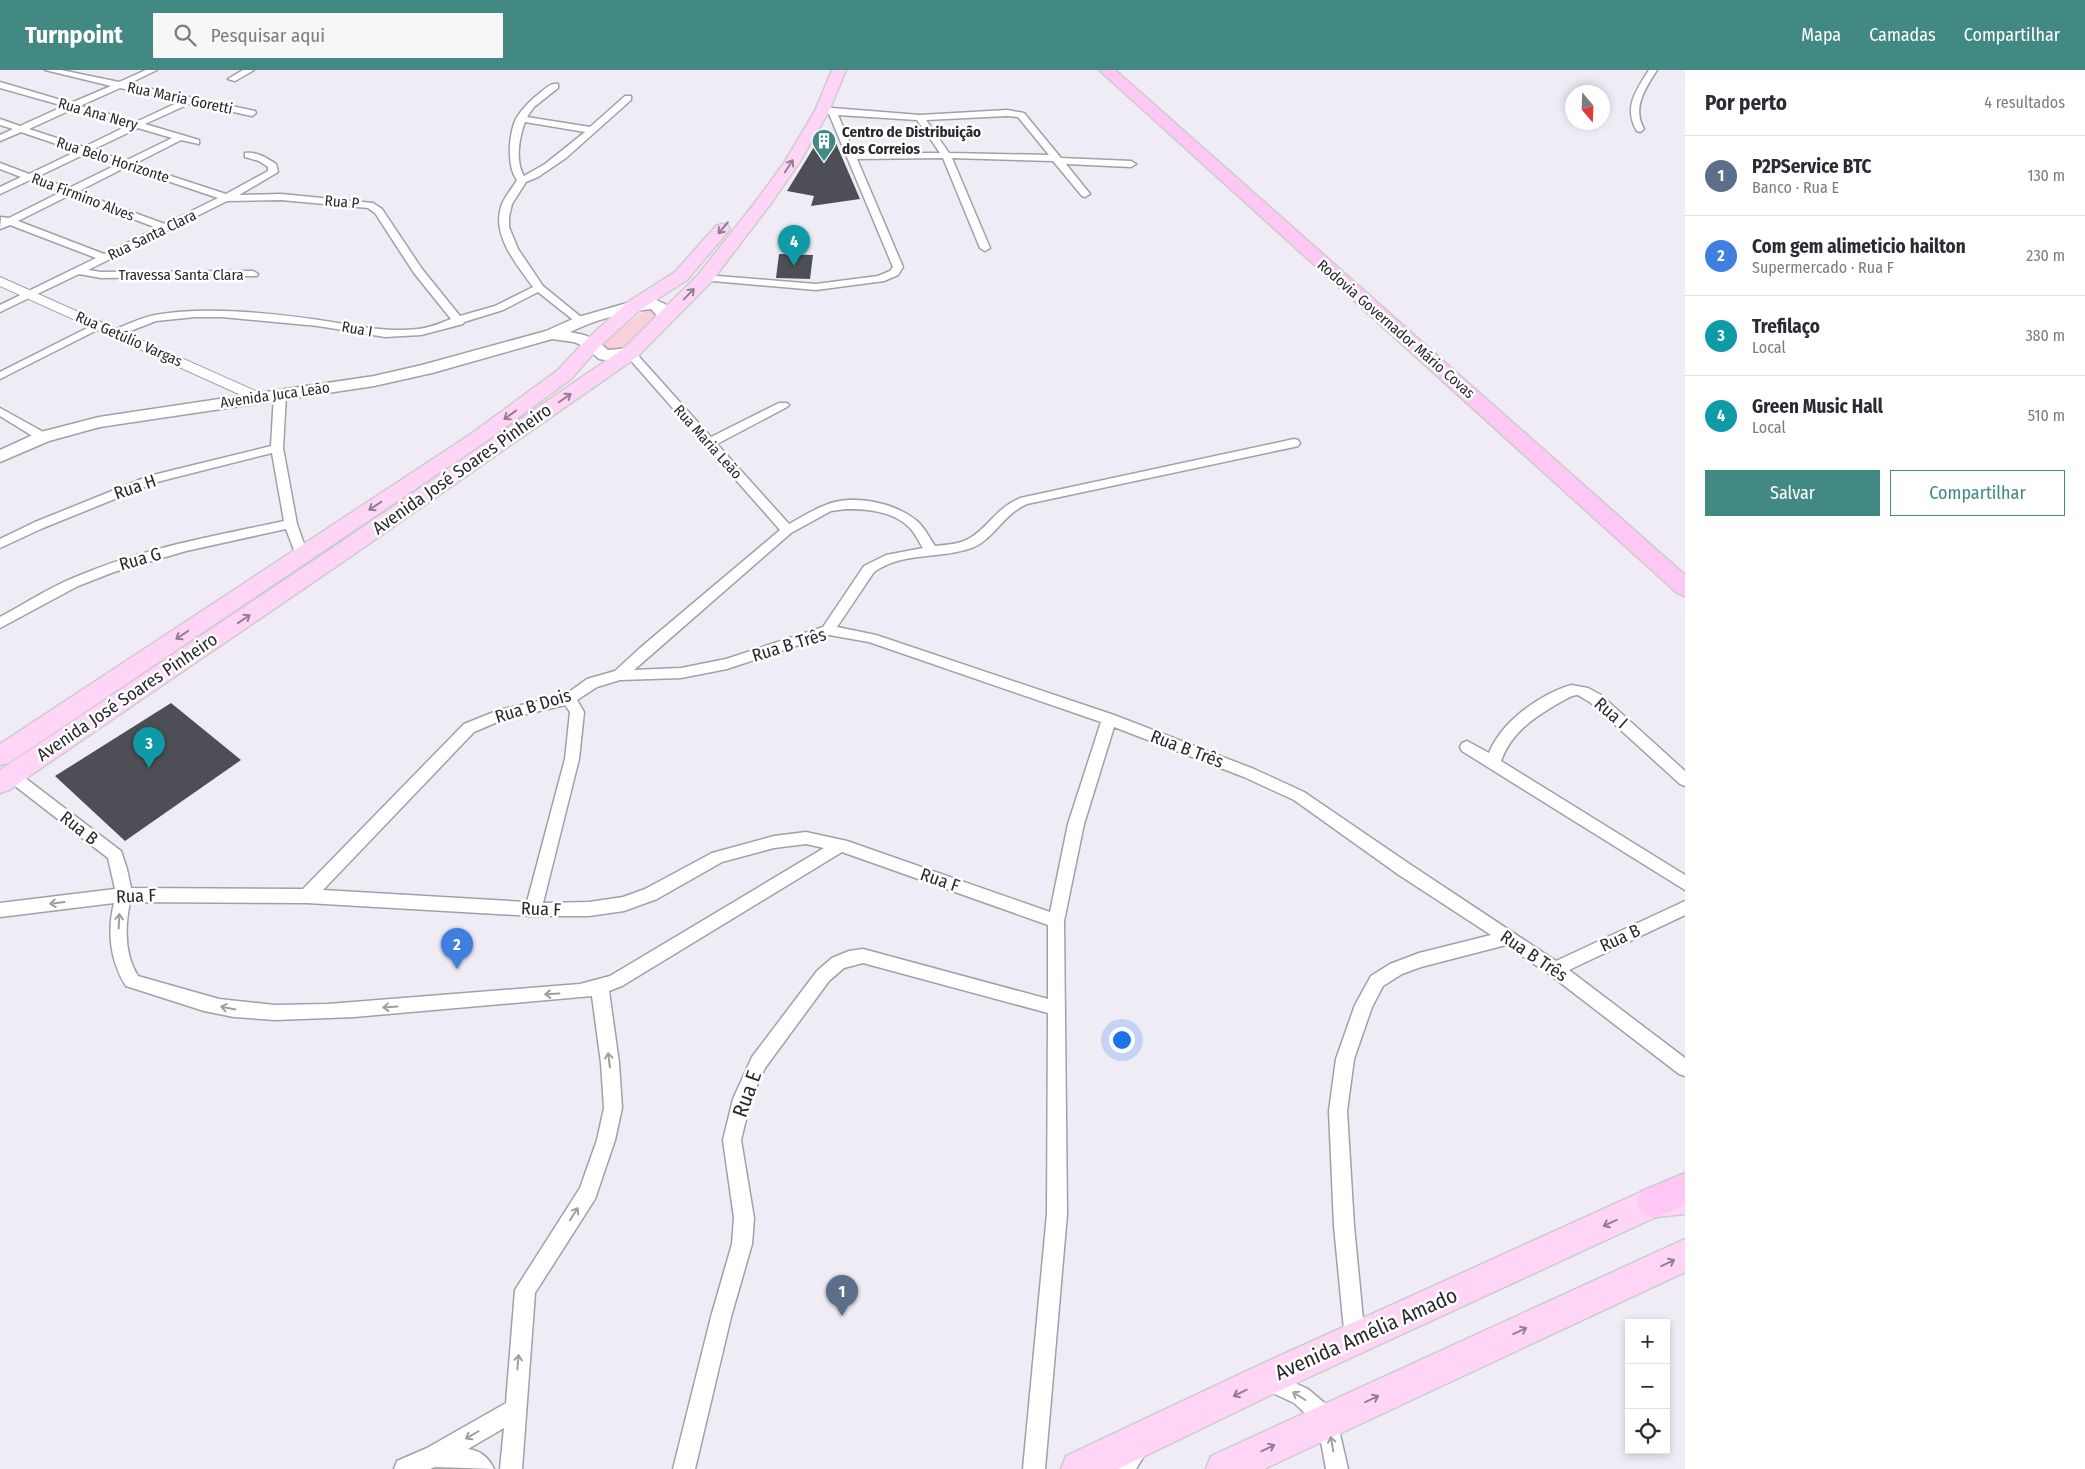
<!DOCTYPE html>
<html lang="pt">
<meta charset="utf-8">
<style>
:root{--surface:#fff;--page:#f7f7f7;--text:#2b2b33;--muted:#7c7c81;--line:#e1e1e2;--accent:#438983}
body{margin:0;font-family:"Fira Sans Condensed",sans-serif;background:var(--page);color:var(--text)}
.controls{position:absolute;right:15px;bottom:15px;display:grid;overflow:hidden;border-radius:0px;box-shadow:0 2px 8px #0003}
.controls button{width:45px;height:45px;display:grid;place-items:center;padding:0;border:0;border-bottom:1px solid var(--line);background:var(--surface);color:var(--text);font:25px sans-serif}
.compass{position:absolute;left:1565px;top:15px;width:45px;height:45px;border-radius:50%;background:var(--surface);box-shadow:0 2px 8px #0003;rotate:161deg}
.you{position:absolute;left:1121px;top:969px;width:18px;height:18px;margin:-12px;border:4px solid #fff;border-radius:50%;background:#1a73e8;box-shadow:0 0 0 8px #1a73e833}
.badge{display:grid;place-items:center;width:32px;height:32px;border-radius:50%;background:var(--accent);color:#fff;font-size:16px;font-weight:700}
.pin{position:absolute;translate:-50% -41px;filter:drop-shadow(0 1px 2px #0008)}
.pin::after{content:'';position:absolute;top:26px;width:18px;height:15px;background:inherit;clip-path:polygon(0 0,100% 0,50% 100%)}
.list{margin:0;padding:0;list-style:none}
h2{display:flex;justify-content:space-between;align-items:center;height:65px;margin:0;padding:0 20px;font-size:21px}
h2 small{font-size:16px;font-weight:400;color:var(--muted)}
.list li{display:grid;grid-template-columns:32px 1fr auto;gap:15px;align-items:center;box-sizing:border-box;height:80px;padding:0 20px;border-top:1px solid var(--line)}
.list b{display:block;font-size:19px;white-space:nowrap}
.list p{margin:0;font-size:16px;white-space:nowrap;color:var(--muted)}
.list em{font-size:16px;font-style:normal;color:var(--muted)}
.actions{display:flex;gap:10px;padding:15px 20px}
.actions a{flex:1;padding:11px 0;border:1px solid var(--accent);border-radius:0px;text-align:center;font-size:18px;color:var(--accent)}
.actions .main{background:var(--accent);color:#fff}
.icon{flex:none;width:28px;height:28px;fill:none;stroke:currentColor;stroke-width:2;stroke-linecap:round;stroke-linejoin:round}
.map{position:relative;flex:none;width:1685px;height:1399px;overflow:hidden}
header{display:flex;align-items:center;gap:30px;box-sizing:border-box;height:70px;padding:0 25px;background:var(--accent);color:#fff}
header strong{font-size:24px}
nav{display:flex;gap:28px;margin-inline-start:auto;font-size:18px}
.search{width:350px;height:45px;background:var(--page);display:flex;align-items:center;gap:12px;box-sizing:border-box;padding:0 18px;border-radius:0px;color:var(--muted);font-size:19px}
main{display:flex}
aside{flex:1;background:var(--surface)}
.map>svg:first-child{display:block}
.green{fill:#fad0dd}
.building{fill:#4e4e56}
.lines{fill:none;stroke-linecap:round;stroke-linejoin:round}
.minor-casing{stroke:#a39fa7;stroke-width:3}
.tertiary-casing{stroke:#a39fa7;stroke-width:2}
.secondary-casing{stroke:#a39fa7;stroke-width:3}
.primary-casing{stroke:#ccc;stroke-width:3}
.trunk-casing{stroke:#ccc;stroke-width:3}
.minor{fill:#fff;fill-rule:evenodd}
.tertiary{fill:#fff;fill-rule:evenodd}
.secondary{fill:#fff;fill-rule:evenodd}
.primary{fill:#ffd5f7;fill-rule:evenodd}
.trunk{fill:#ffc7f4;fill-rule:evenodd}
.oneway{stroke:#947f92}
.oneway2{stroke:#9f9fa0}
.labels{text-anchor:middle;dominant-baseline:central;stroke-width:5;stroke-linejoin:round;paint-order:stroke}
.far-street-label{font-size:15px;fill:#2a292c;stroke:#fff}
.far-poi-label{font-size:15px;font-weight:bold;fill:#2a292c;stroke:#fff;text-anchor:start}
.street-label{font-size:18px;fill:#2a292c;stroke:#fff}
.near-street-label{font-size:21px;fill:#2a292c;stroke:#fff}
</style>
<header>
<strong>Turnpoint</strong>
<div class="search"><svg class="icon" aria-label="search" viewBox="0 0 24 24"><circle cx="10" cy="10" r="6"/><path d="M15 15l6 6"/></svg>Pesquisar aqui</div>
<nav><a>Mapa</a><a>Camadas</a><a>Compartilhar</a></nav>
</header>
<main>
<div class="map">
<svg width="1685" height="1399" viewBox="0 0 1685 1399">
<rect width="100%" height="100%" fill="#f0ecf5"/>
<path class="green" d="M652,238L659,245L627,277L612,279L604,277L602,272L647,239Z"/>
<g class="building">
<path d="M822,64H832L860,129L811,136L814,126L787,121Z"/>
<path d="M779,184L813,185L810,209L776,208Z"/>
<path d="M171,633L241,690L125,771L55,706Z"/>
</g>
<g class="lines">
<defs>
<g id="minor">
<path d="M45,0H61L119,12L146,0H157L128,14L255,41L256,43L252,46L191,33L145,54L199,70V74L181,70L134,94L226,124L268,101V97L259,91L245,87V83C256,81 267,88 276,94L278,102L239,125L281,124L373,133L382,139L422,199L460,246L495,236L533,217C517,195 492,166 501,137C504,127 512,119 517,110C506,96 509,61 517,47C523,38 532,29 541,22C546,18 551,13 558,14V18L534,37L527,47L590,57L625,26H631V30L566,88L538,107L526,112L512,134L509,147V157L518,179L543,216L586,251L585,253H577L538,222L503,240L464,252L463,254L421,265L385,267L318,256L222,247H195L156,251L120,265H112L111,263L112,261C126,255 140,248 155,245C205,236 269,243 319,250C353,255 384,263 418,259C429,258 441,253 451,249L414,203L375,143L368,138L281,130L227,131L88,200L101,202L253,201L258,204L257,206L101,208L79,204L0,242V235L96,188L10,155L0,159L1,147L9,148L61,122L30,110L0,124V117L21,107L0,99V93L29,104L77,81L21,62L0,71V65L13,59L0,55V49L20,56L64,36L0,18V12L71,33L111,16ZM120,18L181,31L136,52L80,36ZM73,39L129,55L84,77L29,59ZM525,52L585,62L545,94L524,106C515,91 519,68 525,52ZM138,58L172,68L125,91L92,80ZM85,84L118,94L69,118L37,107ZM126,97L218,128L165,154L77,122ZM70,125L157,158L104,184L18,151Z"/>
<path d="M243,0H254L235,11L228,9Z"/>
<path d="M1649,0H1657C1645,19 1632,37 1644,59L1640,62L1637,61C1623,38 1636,20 1649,0Z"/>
<path d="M832,38L920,45L1007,40L1024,43L1061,88L1131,91L1136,94L1131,97L1066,94L1090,124L1085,127L1082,126L1053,91L952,88L990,178L985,181L980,178L943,88L857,89L903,197L898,205L884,211L816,220L701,210L700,208L701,206L705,205L816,214L878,206L890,201L893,197L829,44L819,41L823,38ZM838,45L917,50L940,83H854ZM1007,46L1018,47L1049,85L949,83L926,50Z"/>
<path d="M99,252L103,253L104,255L103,257L0,309V302Z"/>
<path d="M630,280L634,281L711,367L779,333H787L789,335L787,337L717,374L789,454C800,448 811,441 823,436C851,423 894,432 917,451C925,458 930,469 935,476C947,475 960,474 970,468C989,457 995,439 1020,428L1294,369L1298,370L1300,373L1298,376L1294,377L1027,434C1004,444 994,468 974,477C941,490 903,481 874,502L837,557L876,565L1114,645L1254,699L1304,722L1411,795L1556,891L1685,831V845L1569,900L1685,988V1006L1679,1004L1549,904L1506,875L1421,897L1402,904L1383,916L1372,937L1354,989L1347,1041L1354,1156L1365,1270L1362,1277L1355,1280L1348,1277L1345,1270L1334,1156L1329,1041L1336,989L1355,935L1371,906L1390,894L1419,883L1491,865L1399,805L1294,730L1244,707L1114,657L1084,754L1064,851L1067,1144L1045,1399H1023L1047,1144L1048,943L863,893L844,898L829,911L765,998L751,1029L741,1070L754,1148L752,1174L731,1247L695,1399H673L711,1247L732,1174L734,1148L723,1070L733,1029L752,987L817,901L832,888L849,881L863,879L1048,929V855L842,782L622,916L609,921L619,993L622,1038L615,1070L595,1129L535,1223L522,1399H500L504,1358L468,1379C480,1380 489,1388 494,1399L435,1397L430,1399H394L397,1391L427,1378L506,1333L515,1220L580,1118L597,1070L604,1038L601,993L592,926L354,947L275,950L234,947L204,941L126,916C110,891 107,861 114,833L0,847V833L115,819L108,788L6,709L3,705L6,701L11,699L16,701L121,781L127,799L131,818L303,819L464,654L499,640L565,625L587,609L615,601L640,578L780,460L626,285L624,283L626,281ZM846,439C868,439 893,441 910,458C915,463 919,472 923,478L886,485L864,496L823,557L726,589L681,598L634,600L791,463L831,441ZM829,565L869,572L1101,652L1068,754L1050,842L847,771L806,762L774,766L712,783L645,819L623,827L589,832L543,833L579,689L584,642L577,630L597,617L620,610L681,608L727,599ZM565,635L570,642L565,689L527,832L323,820L474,662L502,650ZM806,774L824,778L610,906L580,914L328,934L275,935L219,929L138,906C124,884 125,856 130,832L307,833L533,846H589L624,841L657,829L722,792L774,778Z"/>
<path d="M280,322L286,325L283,378L297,454L308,485L307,488H297L286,459L186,481L114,502L78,516L0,558V547C26,533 50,517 78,506C143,478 215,466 284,451L272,383L157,412L43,458L0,478V469L35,452L149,406L271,376L274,325Z"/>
<path d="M0,338L47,364L49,367L47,370H39L0,346Z"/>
<path d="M1571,615L1588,618L1601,625L1685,701V716L1680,714L1591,633L1578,625C1570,625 1564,631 1557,634C1532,649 1511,663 1501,691L1685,805V820L1462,681L1460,677L1462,673L1467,671L1489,683C1502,651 1539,625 1571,615Z"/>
<path d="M1267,1300L1308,1319L1335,1342L1348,1399H1326L1318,1355L1294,1333L1260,1317L1257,1310L1260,1303Z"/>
<path d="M1137,1368L1145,1371L1148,1379L1136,1399H1112L1129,1371Z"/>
</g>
<path id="tertiary" d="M0,207L262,324L265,327L262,330H252L0,216Z"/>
<path id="secondary" d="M654,229L665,234L675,247L673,250H661L651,239C623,242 595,250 570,262L584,265L598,271L608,280L630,278L636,279L638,283L636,287L605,290L599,289L586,277L574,272L552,269L432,303L374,316L100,357L49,371L0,392V380L37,363L99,347L374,306L422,295L546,261L575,248L634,231Z"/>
<g id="primary">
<path d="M832,0H846L829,41L799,93L772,132L711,212L637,287L347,489L9,720L0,723V700L331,479L623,279L699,204L760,126L784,93L815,41Z"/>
<path d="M722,154L728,156L730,159L687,210L640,240L598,278L572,308L485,372L9,693L0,695V674L471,364L558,300L586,270L628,232L675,202L716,156Z"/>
<path d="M1685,1114V1144L1656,1147L1279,1321L1118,1399H1061L1066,1386L1255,1297L1643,1121L1654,1117Z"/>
<path d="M1685,1169V1202L1264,1399H1206L1211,1386Z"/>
</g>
<g id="trunk">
<path d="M1099,0H1115L1685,505V526L1677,523Z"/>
<path d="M1685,1103V1135L1654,1148L1642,1143L1637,1132L1642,1121Z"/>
</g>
</defs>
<use href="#minor" class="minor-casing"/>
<use href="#tertiary" class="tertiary-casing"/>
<use href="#secondary" class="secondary-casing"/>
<use href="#primary" class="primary-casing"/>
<use href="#trunk" class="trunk-casing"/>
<use href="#minor" class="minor"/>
<use href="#tertiary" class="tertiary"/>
<use href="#secondary" class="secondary"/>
<use href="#primary" class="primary"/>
<use href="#trunk" class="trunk"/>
</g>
<defs><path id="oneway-shaft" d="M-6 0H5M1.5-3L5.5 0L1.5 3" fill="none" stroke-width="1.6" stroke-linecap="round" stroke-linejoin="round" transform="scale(1.25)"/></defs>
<g class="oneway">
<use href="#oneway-shaft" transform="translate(789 96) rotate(-57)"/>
<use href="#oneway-shaft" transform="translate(723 158) rotate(130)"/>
<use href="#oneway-shaft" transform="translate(689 224) rotate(-46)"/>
<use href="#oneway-shaft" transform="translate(565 328) rotate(-35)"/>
<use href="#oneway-shaft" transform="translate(510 345) rotate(144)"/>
<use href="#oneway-shaft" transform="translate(375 436) rotate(146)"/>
<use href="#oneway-shaft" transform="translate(244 549) rotate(-34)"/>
<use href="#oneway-shaft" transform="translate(182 565) rotate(146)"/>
<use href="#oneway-shaft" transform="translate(1610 1153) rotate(155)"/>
<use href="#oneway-shaft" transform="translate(1668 1193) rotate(-25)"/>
<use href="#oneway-shaft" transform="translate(1520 1261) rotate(-25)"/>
<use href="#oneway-shaft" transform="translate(1240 1323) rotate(154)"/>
<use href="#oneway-shaft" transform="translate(1372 1329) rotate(-25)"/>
<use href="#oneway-shaft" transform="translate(1268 1378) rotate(-26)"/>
</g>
<g class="oneway2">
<use href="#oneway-shaft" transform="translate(57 833) rotate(173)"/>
<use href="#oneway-shaft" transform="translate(119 851) rotate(-87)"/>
<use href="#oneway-shaft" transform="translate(552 924) rotate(177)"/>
<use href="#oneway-shaft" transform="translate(390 937) rotate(176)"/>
<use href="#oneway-shaft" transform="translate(228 938) rotate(-169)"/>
<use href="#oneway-shaft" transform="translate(609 990) rotate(-97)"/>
<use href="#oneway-shaft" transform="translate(574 1144) rotate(-57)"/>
<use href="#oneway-shaft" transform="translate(518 1292) rotate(-85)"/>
<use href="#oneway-shaft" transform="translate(1299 1326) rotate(-148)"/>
<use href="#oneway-shaft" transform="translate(472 1365) rotate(150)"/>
<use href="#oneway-shaft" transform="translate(1332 1374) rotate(-100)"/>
</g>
<defs>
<symbol id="building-pin" viewBox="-11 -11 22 30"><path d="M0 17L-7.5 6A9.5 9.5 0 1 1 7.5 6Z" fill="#438983" stroke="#fff"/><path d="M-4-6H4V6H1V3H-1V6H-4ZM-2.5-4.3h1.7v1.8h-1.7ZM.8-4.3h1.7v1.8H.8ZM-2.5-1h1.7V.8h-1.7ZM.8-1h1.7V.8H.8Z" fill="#fff"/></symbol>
</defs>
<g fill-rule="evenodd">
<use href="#building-pin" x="810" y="57" width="28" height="38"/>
</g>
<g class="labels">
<g class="far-street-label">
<text transform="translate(180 28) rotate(12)">Rua Maria Goretti</text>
<text transform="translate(98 44) rotate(16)">Rua Ana Nery</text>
<text transform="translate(113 90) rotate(18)">Rua Belo Horizonte</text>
<text transform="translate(83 127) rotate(21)">Rua Firmino Alves</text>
<text transform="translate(342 132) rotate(5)">Rua P</text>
<text transform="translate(152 165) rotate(-26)">Rua Santa Clara</text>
<text x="181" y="205">Travessa Santa Clara</text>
<text transform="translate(357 259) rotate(10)">Rua I</text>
<text transform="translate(1396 259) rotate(41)">Rodovia Governador Mário Covas</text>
<text transform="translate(129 269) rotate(24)">Rua Getúlio Vargas</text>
<text transform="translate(275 325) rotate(-8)">Avenida Juca Leão</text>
<text transform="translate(708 372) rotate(48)">Rua Maria Leão</text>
</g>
<g class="far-poi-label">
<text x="842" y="62">Centro de Distribuição<tspan x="842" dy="17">dos Correios</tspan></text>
</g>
<g class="street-label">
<text transform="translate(462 399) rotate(-35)">Avenida José Soares Pinheiro</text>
<text transform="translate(135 417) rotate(-19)">Rua H</text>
<text transform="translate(140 489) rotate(-16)">Rua G</text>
<text transform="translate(789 575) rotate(-17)">Rua B Três</text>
<text transform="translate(127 627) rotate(-34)">Avenida José Soares Pinheiro</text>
<text transform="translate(533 636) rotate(-17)">Rua B Dois</text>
<text transform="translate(1611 643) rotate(41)">Rua I</text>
<text transform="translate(1187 679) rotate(21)">Rua B Três</text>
<text transform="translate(79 758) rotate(38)">Rua B</text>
<text transform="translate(940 810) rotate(19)">Rua F</text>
<text transform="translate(136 826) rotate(-2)">Rua F</text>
<text transform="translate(541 839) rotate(2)">Rua F</text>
<text transform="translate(1620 868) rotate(-25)">Rua B</text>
<text transform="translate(1534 886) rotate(34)">Rua B Três</text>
</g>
<g class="near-street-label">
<text transform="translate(747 1024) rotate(-70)">Rua E</text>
<text transform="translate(1366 1264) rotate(-24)">Avenida Amélia Amado</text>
</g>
</g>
</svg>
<div class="controls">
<button>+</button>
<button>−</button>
<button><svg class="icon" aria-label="locate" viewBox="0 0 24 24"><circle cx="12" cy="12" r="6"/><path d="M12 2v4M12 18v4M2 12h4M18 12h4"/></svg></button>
</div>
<svg class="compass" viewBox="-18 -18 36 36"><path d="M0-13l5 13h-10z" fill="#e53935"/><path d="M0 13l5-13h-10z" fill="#7c7c81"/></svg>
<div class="you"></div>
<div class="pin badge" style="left:842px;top:1246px;background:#5c6f8a">1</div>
<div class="pin badge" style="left:457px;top:899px;background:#3f7fe0">2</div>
<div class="pin badge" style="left:149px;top:698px;background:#0f9aa8">3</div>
<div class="pin badge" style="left:794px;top:196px;background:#0f9aa8">4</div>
</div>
<aside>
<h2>Por perto<small>4 resultados</small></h2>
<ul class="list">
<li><span class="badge" style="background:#5c6f8a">1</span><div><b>P2PService BTC</b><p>Banco · Rua E</p></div><em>130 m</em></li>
<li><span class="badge" style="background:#3f7fe0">2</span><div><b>Com gem alimeticio hailton</b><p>Supermercado · Rua F</p></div><em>230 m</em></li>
<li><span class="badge" style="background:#0f9aa8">3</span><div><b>Trefilaço</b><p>Local</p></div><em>380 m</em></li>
<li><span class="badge" style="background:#0f9aa8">4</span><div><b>Green Music Hall</b><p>Local</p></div><em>510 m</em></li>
</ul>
<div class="actions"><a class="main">Salvar</a><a>Compartilhar</a></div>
</aside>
</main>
